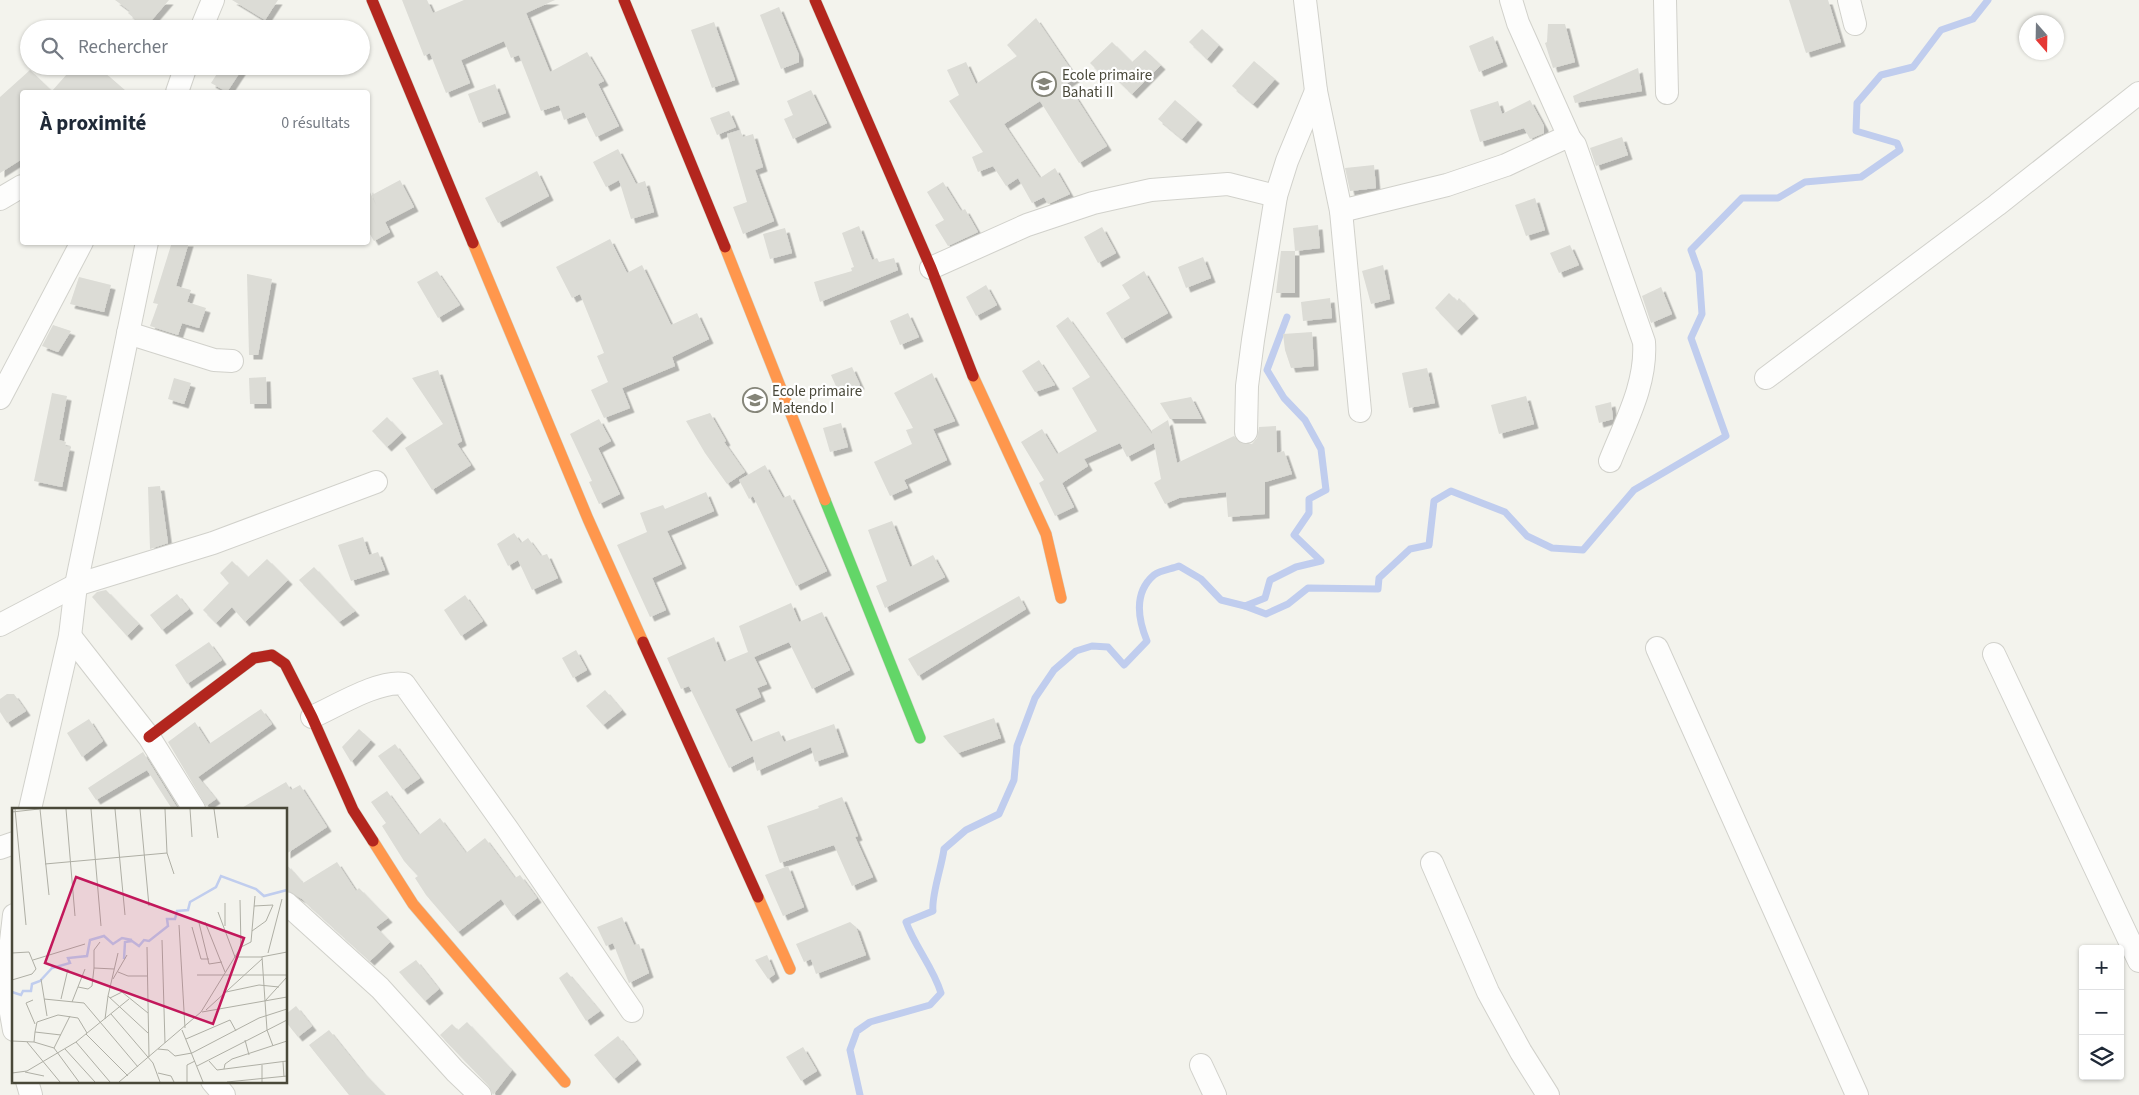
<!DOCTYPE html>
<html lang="fr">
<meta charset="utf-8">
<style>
:root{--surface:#fff;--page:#f6f6f7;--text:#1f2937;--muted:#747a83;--line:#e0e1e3}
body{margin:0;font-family:"Source Sans 3",sans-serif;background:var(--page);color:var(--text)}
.controls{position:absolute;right:15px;bottom:15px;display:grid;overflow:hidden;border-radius:5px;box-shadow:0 1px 4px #0004}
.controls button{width:45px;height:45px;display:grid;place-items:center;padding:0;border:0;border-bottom:1px solid var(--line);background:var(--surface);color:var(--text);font:25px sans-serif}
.compass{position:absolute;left:2019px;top:15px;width:45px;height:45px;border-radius:50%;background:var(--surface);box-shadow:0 1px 4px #0004;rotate:160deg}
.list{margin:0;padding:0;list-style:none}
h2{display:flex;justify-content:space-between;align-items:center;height:65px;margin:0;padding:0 20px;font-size:21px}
h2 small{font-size:16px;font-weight:400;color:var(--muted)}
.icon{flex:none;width:28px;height:28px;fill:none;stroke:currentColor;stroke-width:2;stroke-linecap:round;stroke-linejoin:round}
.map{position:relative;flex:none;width:2139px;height:1095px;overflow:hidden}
.search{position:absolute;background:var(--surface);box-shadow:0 1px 4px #0004;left:20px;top:20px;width:350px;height:55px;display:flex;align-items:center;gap:12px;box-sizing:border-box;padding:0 18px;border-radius:28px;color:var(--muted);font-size:19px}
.panel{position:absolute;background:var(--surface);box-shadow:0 1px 4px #0004;left:20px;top:90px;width:350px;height:155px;border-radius:5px}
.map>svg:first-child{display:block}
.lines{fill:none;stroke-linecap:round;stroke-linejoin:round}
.stream{stroke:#c0cdee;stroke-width:7}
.building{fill:#dcdcd6;filter:url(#shadow)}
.street-casing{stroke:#d1d1cb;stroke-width:24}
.fast-casing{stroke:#d2d3c6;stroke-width:12}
.slow-casing{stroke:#d2d3c6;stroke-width:12}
.jam-casing{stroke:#d2d3c6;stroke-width:12}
.street{stroke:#fdfdfc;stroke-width:22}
.fast{stroke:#63d668;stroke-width:11}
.slow{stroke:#ff974d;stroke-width:11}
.jam{stroke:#b3261e;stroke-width:11}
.labels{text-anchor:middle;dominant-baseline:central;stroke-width:4.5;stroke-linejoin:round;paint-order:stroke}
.poi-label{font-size:15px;fill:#494839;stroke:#fff;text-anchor:start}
.inset-river{fill:none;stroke:#c0cdee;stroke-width:2.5}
.inset-road{fill:none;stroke:#afafa5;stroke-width:1}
.view{fill:#c2185b;fill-opacity:0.15;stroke:#c2185b;stroke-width:2.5}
.inset-edge{fill:none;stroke:#494839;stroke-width:2.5}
</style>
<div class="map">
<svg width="2139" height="1095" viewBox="0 0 2139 1095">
<defs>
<filter id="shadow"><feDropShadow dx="4.5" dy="4.5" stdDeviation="0" flood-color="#0004"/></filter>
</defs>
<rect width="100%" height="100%" fill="#f3f3ed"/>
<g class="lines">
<g class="stream">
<path d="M1245,606L1266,614L1288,604L1308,588L1378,589L1379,578L1410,549L1429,545L1434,501L1451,491L1505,512L1527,536L1552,548L1583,550L1634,490L1726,436L1691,338L1702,314L1699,272L1691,250L1742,198H1778L1805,182L1861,177L1900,150L1897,143L1856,131L1857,103L1881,75L1913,67L1941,30L1973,19L1988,0"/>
<path d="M860,1095L850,1050L857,1031L870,1022L930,1005L941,993C933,967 915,947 906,922L933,911C931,896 942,866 944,849L966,830L999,814L1014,780L1017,746L1035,698L1054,670L1076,651L1092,646L1108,647L1124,665L1147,641C1138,619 1133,593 1154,575C1160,570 1172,569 1179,566L1201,579L1221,600L1245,606L1265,598L1270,580L1296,567L1321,561L1294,535L1309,513V499L1326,490L1321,449L1305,420L1284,398L1267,370L1287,317"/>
</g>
</g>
<g class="building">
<path d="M115,0H169L145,28L128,13L130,11Z"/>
<path d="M232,0H278L265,20Z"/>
<path d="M402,0H427L433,13L464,0H555L526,13L550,72L587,52L604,81L598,84L619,126L596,137L584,112L564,120L559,105L541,111L519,55L511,58L504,41L461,60L470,83L446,93L430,53L424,56Z"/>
<path d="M1789,0H1828L1841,42L1806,53Z"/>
<path d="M779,7L799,55V62L781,69L760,15Z"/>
<path d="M1036,18L1076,77L1067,83L1107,146L1079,163L1040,101L1004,124L1040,178L1055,168L1070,194L1048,204L1044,197L1032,203L1018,178L1006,186L993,166L978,172L972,157L983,152L949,101L959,95L947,70L966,62L976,84L1017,56L1007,45Z"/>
<path d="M714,22L735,80L712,88L691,30Z"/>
<path d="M1548,24H1565L1575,62L1553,68L1545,43L1547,42Z"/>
<path d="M1202,29L1219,45L1207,59L1189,42Z"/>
<path d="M1493,36L1503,62L1479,72L1469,46Z"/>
<path d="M1112,42L1132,62L1145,50L1161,65L1132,94L1110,73L1105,78L1090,63Z"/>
<path d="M1254,61L1275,79L1253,104L1232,86Z"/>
<path d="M74,66H90L100,75L104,72L127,92H22V159L0,173V97L30,70L52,91Z"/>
<path d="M222,66H244L227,92L211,83Z"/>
<path d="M1638,68L1642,91L1575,103L1573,96Z"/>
<path d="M495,84L506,113L479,123L468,94Z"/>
<path d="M811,90L827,123L793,139L784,119L793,115L787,101Z"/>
<path d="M1175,100L1198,120L1182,139L1158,119Z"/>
<path d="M1530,100L1544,126V133L1530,139L1524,128L1480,142L1470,110L1498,101L1502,114Z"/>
<path d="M729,111L736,127L717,135L710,118Z"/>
<path d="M740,130L743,137L753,134L763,167L755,170L774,221L743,234L733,207L747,202L727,134Z"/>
<path d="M1622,137L1628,155L1596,166L1590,148Z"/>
<path d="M618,149L636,184L645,181L654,212L631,219L619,180L606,187L593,162Z"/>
<path d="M1374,165L1376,188L1350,191L1345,168Z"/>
<path d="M537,171L549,196L498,223L485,198Z"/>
<path d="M400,180L414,207L385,222L390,232L374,241L368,231V188L377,207L372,195Z"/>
<path d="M943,182L961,211L965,209L978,232L948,246L935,225L944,220L927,192Z"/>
<path d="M1535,198L1545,230L1526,236L1515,205Z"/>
<path d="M1318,225L1320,248L1295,251L1293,228Z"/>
<path d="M859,226L872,260L877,258L879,262L894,258L898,270L820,302L814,282L852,271L851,268L854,267L842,233Z"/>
<path d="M1102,227L1116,253L1098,263L1084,237Z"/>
<path d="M785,228L792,253L770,259L763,234Z"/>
<path d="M610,239L627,273L642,265L671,325L697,313L709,339L672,357L675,366L622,388L630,408L604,418L591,390L608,382L597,356L604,353L580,294L572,298L556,267Z"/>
<path d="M172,242H189L176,286L191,290L187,302L206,308L199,328L182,323L178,335L150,326L158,304L153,303Z"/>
<path d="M1570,245L1579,265L1559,273L1550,253Z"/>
<path d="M1281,251H1295V293H1276Z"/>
<path d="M1203,257L1211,278L1186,288L1178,267Z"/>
<path d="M1383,265L1390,299L1371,304L1362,271Z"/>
<path d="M437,271L460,305L438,318L417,282Z"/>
<path d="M1144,271L1168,313L1122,339L1106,313L1130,298L1122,285Z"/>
<path d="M247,274L272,279L258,355H249Z"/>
<path d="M79,277L111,285L104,312L70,304Z"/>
<path d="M986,285L997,305L976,316L966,297Z"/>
<path d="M1661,287L1672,314L1651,323L1642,296Z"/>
<path d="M1449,293L1457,301L1459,298L1474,314L1457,331L1435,308Z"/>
<path d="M1330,298L1332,318L1303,321L1301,302Z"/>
<path d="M908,313L919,337L900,345L890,321Z"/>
<path d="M1068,317L1152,434V430L1168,420L1177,463L1234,436L1240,443L1252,444L1257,438L1259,427L1276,426L1277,453L1284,451L1292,474L1265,482V514L1228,517L1226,492L1179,498L1165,504L1154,483L1161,479L1154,443L1127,457L1120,443L1084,459L1088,466L1062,483L1074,507L1055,516L1039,483L1044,480L1021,442L1042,429L1057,454L1097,431L1072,388L1090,377L1056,326Z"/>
<path d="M53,325L71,331L58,352L42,346Z"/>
<path d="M1312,332L1314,366L1291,368L1285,350L1283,334Z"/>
<path d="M1039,360L1055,385L1035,392L1022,371Z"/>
<path d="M852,367L860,385L839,393L831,375Z"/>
<path d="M1427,368L1435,403L1409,408L1402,373Z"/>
<path d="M438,370L462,441L457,444L471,465L432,490L405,448L443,424L412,378Z"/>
<path d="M932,373L955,421L933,429L947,460L904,480L908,488L890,496L874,462L912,444L906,430L913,428L894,393Z"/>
<path d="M266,377L267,404H250L249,378Z"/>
<path d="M174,378L191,383L184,404L168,399Z"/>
<path d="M52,393L67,396L59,440L66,442L65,446L70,447L62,487L34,481Z"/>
<path d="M1526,396L1534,424L1499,434L1491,405Z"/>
<path d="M1191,397L1202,419H1170L1160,403Z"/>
<path d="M1611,402L1613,419L1599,423L1595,406Z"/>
<path d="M710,413L726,441L724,442L745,472L727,484L705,453L686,421Z"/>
<path d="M387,417L402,433L387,447L372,431Z"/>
<path d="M599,419L611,441L598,448L620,494L599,504L589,482L592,481L570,434Z"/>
<path d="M841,423L848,447L830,452L823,428Z"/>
<path d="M765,465L783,498L790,495L827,571L796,586L753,496L749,499L739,480Z"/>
<path d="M160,486L168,543L150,549L148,487Z"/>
<path d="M706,492L714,511L667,531L682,564L652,578L666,610L650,617L617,545L647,532L640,513L663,505L665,509Z"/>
<path d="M892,521L910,567L933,555L945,577L885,608L876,586L887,581L868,530Z"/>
<path d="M514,533L521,543L528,538L541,556L547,554L558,578L532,590L518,560L508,566L497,544Z"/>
<path d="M363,537L369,555L378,552L385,570L351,581L338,545Z"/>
<path d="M267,559L288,580L245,622L232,607L216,623L203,610L229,583L220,573L232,561L248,577Z"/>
<path d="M314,567L355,611L339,622L299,580Z"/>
<path d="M106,590L139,624L127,636L92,597L97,592Z"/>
<path d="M177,594L189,609L162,630L150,615Z"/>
<path d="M465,595L483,621L461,636L444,610Z"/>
<path d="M1019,596L1026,609L918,676L908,659Z"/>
<path d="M791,603L799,622L822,612L850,670L812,689L789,642L754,657L767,684L757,688L761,697L735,709L751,742L779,731L784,742L834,724L844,752L815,762L811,747L757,771L753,756L729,768L689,686L681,689L667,658L714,637L724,662L748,652L739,626Z"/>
<path d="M209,642L222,660L187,684L175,665Z"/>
<path d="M576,650L587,670L573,678L562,658Z"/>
<path d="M605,690L622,710L603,725L586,706Z"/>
<path d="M7,694H14L26,711L7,723L0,712V699Z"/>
<path d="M261,709L272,724L198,777L216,799L206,806L168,742L195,722L209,744Z"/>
<path d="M994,718L1001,738L958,753L943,736Z"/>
<path d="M89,719L103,741L82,757L67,733Z"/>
<path d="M359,729L371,740L351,762L342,747Z"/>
<path d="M395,744L420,778L403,790L378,756Z"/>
<path d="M143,752L178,809H172L147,770L96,800L88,788Z"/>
<path d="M286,782L291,790L300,785L327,827L286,854V809H240Z"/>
<path d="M387,791L419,835L440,818L466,853L485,838L515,878L520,875L537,898L513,916L501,899L458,932L426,895L415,878L418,876L404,861L382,826L386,823L371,802Z"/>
<path d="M842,797L858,836L855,837L873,877L852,886L834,845L780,863L767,826L819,808L818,806Z"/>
<path d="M337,862L356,891L359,888L388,918L376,927L390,942L370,961L302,899L286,890V864L303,883Z"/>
<path d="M788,866L804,907L783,916L765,875Z"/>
<path d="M622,917L634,945L639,944L649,973L629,983L613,943L606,946L597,927Z"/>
<path d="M850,922L856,927L866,955L816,974L811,959L804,962L796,944Z"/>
<path d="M767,955L775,974L768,979L755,960Z"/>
<path d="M416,960L439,989L425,1001L399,972Z"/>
<path d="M567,972L600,1011L586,1021L559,978Z"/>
<path d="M296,1006L312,1026L298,1037L286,1022V1014Z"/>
<path d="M467,1022L512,1070L493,1095L489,1086L440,1035L452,1024L458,1030Z"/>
<path d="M329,1030L362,1071L385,1095H349L309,1045Z"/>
<path d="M618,1036L637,1060L614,1079L594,1055Z"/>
<path d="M803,1047L817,1071L801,1081L786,1057Z"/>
</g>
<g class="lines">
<defs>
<g id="street">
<path d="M1305,0L1316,91L1341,211L1360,411"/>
<path d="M1511,0L1518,23L1570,139"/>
<path d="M1665,0L1667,93"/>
<path d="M1849,0L1855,24"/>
<path d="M201,29L213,0"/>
<path d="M177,92L186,66"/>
<path d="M0,199L22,186"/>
<path d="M1341,211L1447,185L1506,165L1562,139H1570L1575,145L1644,342C1647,384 1625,423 1610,461"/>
<path d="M931,268L1027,225L1093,203L1151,190L1228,184L1276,196"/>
<path d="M128,333L214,360L232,361"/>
<path d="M1766,378L1997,205L2139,93"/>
<path d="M0,398L82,242"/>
<path d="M1246,432L1247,386L1253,340L1276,196L1287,161L1316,91"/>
<path d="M0,625L76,585L213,543L376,482"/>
<path d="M70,636L149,737L194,809"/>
<path d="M1657,648L1857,1095"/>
<path d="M1994,654L2139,961"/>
<path d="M312,717C335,707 380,679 404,684L508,830L632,1011"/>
<path d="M30,809L70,636L76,585L147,242"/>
<path d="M0,848L14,843"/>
<path d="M1432,863L1488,992L1521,1052L1548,1095"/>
<path d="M286,903L380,988L455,1071L480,1095"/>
<path d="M14,915L6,985L14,1030"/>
<path d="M1201,1065L1215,1095"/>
<path d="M27,1081L31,1095"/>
<path d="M212,1081L224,1095"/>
</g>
<path id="fast" d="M825,500L920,738"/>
<g id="slow">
<path d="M473,243L588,519L643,642"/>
<path d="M725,247L825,500"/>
<path d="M973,376L1046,534L1061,598"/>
<path d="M373,841L413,904L565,1082"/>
<path d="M758,897L790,969"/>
</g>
<g id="jam">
<path d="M372,0L473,243"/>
<path d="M624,0L725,247"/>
<path d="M815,0L931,268L973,376"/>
<path d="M643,642L758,897"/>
<path d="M149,737L254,658L272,655L285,664L312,717L353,810L373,841"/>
</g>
</defs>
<use href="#street" class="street-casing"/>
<use href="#fast" class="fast-casing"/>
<use href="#slow" class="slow-casing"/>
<use href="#jam" class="jam-casing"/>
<use href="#street" class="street"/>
<use href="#fast" class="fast"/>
<use href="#slow" class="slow"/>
<use href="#jam" class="jam"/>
</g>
<defs>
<symbol id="school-ring" viewBox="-11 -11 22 22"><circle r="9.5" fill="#fff" stroke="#848478" stroke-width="1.5"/><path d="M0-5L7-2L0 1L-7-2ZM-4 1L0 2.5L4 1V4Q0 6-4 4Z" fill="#848478"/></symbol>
</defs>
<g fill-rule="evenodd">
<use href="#school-ring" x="1030" y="70" width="28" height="28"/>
<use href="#school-ring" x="741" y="386" width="28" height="28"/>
</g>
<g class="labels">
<g class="poi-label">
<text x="1062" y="75">Ecole primaire<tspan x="1062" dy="17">Bahati II</tspan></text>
<text x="772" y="391">Ecole primaire<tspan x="772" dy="17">Matendo I</tspan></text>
</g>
</g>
<g transform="translate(12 808)">
<rect width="275" height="275" fill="#f3f3ed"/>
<path class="inset-river" d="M112,151L113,134L120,133L127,138L132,132L137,133L156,118L155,111H163L165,103L176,102L178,94L204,79L209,68L244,81L252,88L275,82M0,184L9,187L11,183H19L20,176L28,173L40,160L58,155L56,150L75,148L78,132L92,128L101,136L110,130L120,132"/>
<path class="inset-road" d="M3,1L14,117M28,1L37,87M54,1L63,108M79,1L89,118M103,1L113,107M128,1L137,98M153,1L155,45L162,66M178,1L180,29M202,1L206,30M0,4L27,1M33,56L155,45M275,98V122M206,104L223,149H249L275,144M193,114L213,164M187,115L197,156L210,154M167,117L173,220M213,118V95M180,119L189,151H197M240,123L254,113L261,97L242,98M150,132L153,235M88,134L82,142V160L102,161M135,139L137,249M229,139L239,134L243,88M0,145L17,144L24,161L20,166L0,172M106,145L96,188L136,225M256,145L270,91M250,149L255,222L261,238M21,152L73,136M106,164L116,168H135M185,167H275M29,171L35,208M101,171L115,147M66,179L76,181L80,178L82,160M214,184L247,177L267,179M98,190L110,184L136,205M32,191L72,195L126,259M49,191L56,161M21,192L14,195L23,216M253,193L275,169M60,194L73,161M194,202L250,151M190,204L275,189M99,206L141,255L148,274M93,211L96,188M170,222L191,274M23,224L25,214L46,207L66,210L75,225M74,226L116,268M174,231L218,212L224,223M233,232L237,247M0,233L22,234L42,240L67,274M15,234L48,274M22,234L23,224L49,227M64,234L98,274M42,240L58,208M53,241L83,274M146,241L156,242L163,248L180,245L247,210L275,201M197,253L205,262L275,253M271,254L272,269M250,257V274M185,258L275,212M212,261L213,256L220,251L275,233M13,264L32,268M0,265L15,263L64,234L117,191M146,265L159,268L162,274M107,274L189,204L229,139L228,92M175,274V257L183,253M215,274L275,268"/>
<path class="view" d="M64,69L232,130L201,216L33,155Z"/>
<rect width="275" height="275" class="inset-edge"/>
</g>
</svg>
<div class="controls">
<button>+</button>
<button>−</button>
<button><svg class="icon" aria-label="layers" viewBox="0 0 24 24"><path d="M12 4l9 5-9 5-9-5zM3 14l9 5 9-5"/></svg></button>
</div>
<svg class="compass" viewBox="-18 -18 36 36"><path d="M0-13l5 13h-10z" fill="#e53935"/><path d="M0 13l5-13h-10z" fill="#747a83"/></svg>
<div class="search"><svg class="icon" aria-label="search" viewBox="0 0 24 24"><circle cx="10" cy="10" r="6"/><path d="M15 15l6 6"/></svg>Rechercher</div>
<section class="panel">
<h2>À proximité<small>0 résultats</small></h2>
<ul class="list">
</ul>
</section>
</div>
